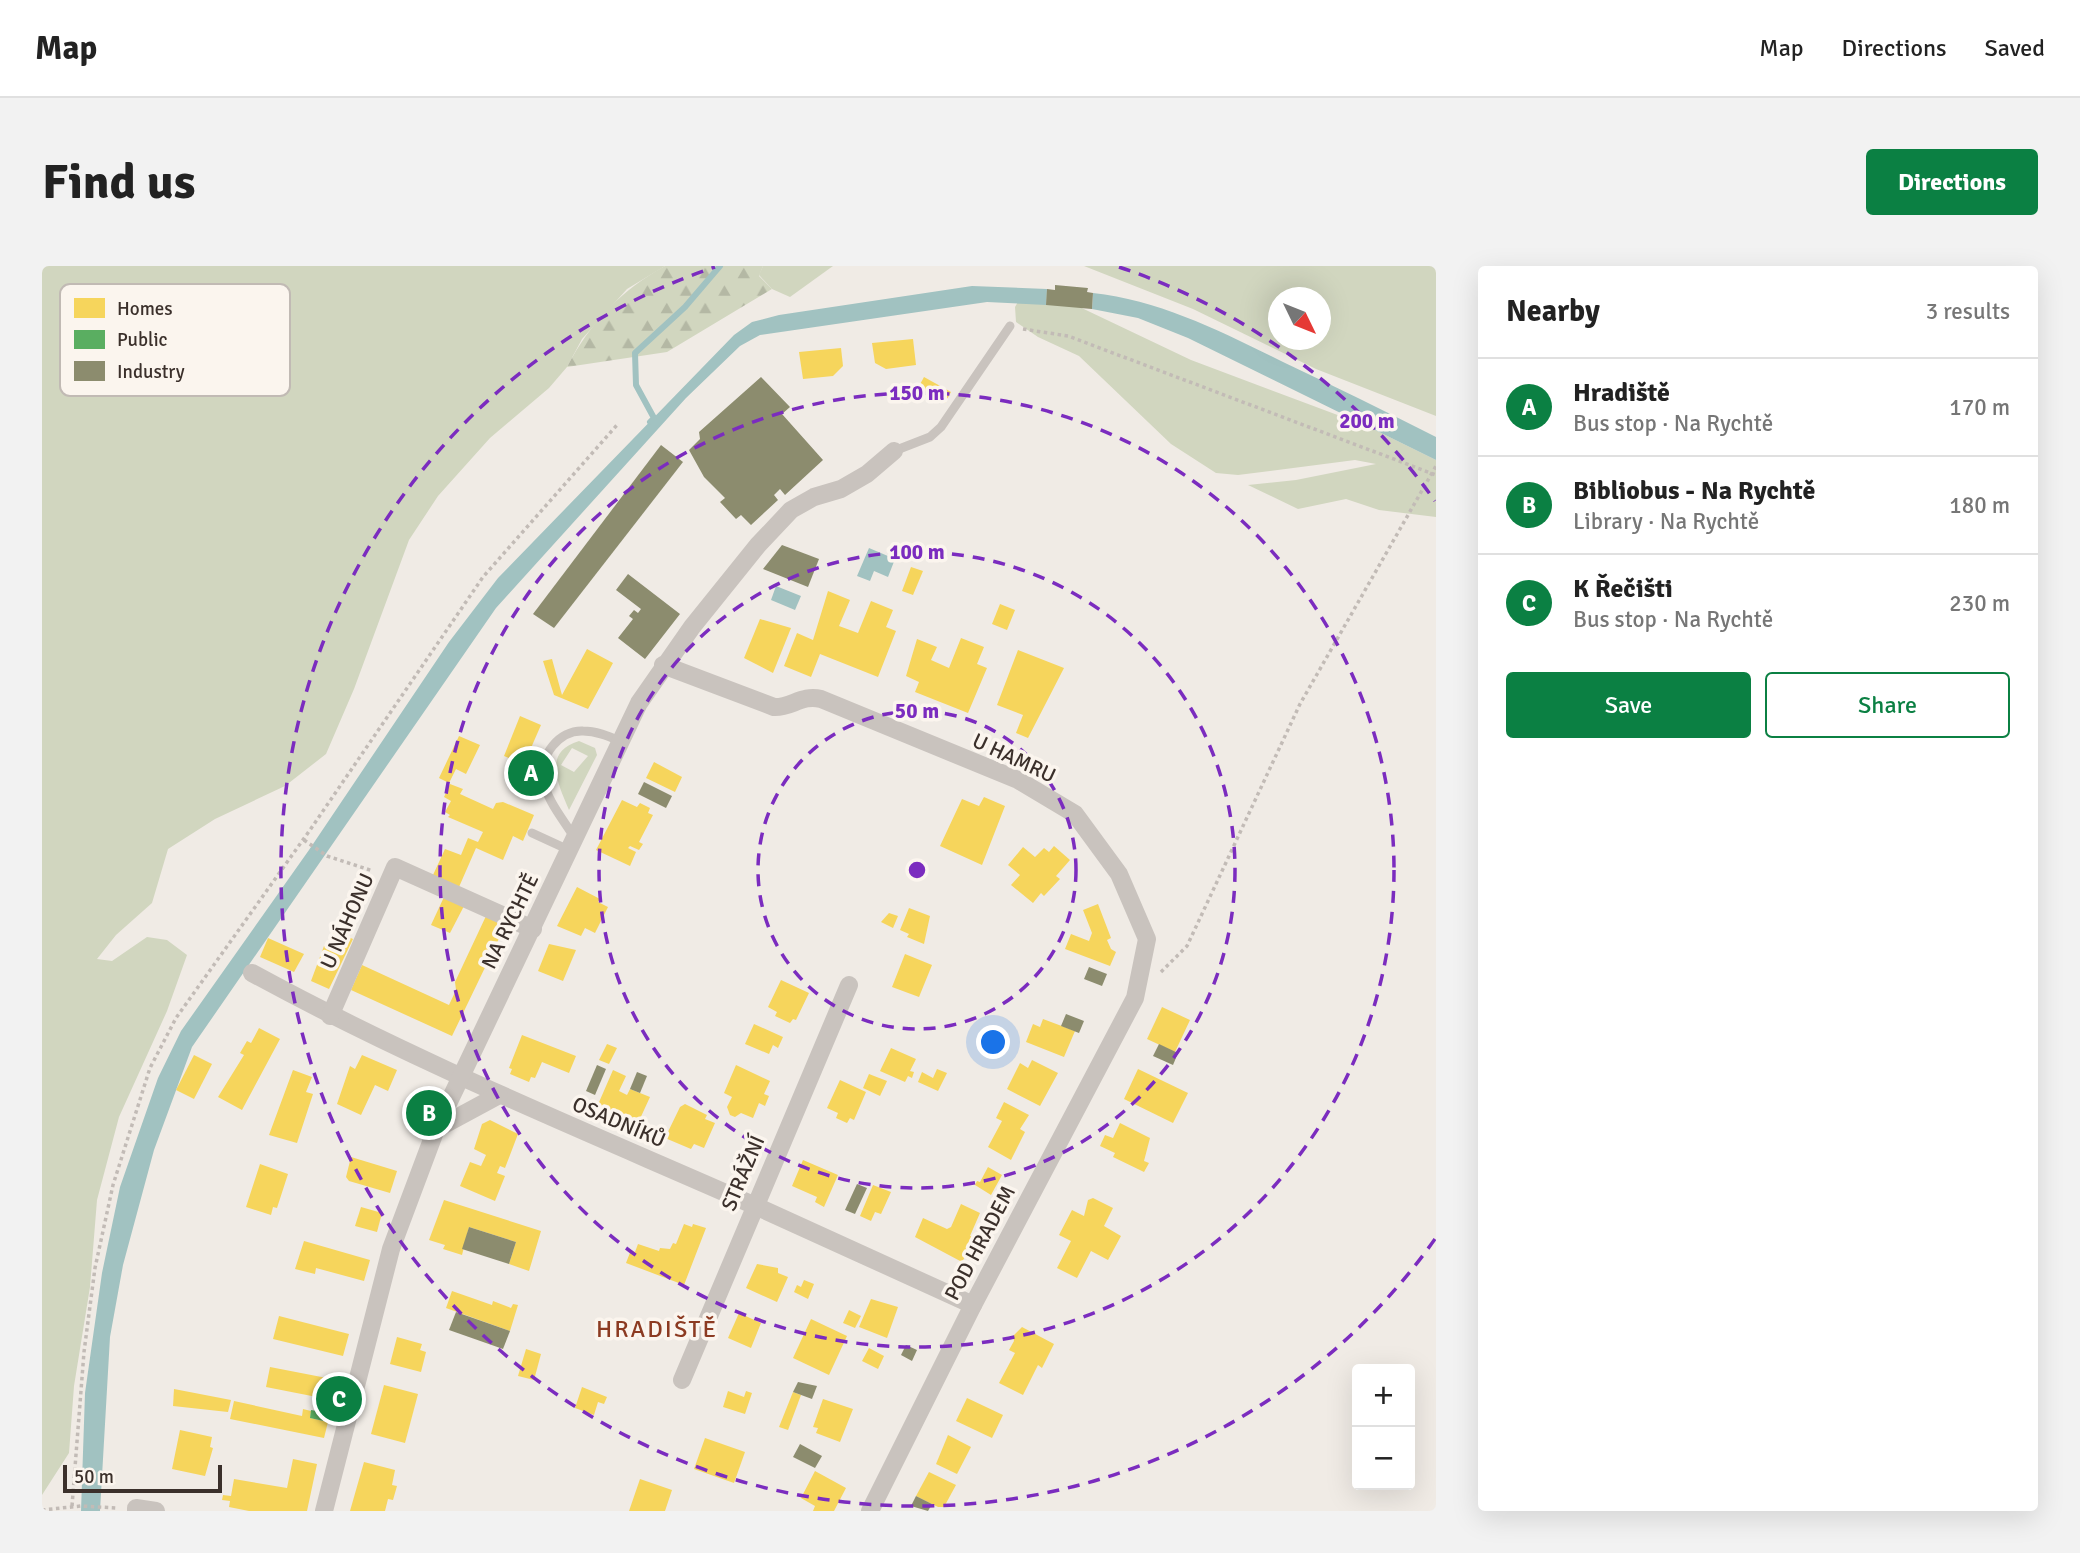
<!DOCTYPE html>
<meta charset="utf-8">
<style>
:root{--surface:#fff;--page:#f2f2f2;--text:#222;--muted:#767676;--line:#e0e0e0;--accent:#0b8043}
body{margin:0;font-family:Signika,sans-serif;background:var(--page);color:var(--text)}
.controls{position:absolute;right:21px;bottom:21px;display:grid;overflow:hidden;border-radius:7px;box-shadow:0 7px 28px #0002}
.controls button{width:63px;height:63px;display:grid;place-items:center;padding:0;border:0;border-bottom:2px solid var(--line);background:var(--surface);color:var(--text);font:35px sans-serif}
.compass{position:absolute;left:1226px;top:21px;width:63px;height:63px;border-radius:50%;background:var(--surface);box-shadow:0 7px 28px #0002;rotate:133deg}
.scale{position:absolute;left:21px;bottom:18px;width:159px;box-sizing:border-box;padding-left:7px;border:4px solid #3b302b;border-top:0;font-size:19px;line-height:24px;white-space:nowrap;color:#3b302b;-webkit-text-stroke:5px #fbf5ee;paint-order:stroke}
.you{position:absolute;left:952px;top:777px;width:24px;height:24px;margin:-18px;border:5px solid #fff;border-radius:50%;background:#1a73e8;box-shadow:0 0 0 10px #1a73e833}
.badge{display:grid;place-items:center;width:46px;height:46px;border-radius:50%;background:var(--accent);color:#fff;font-size:23px;font-weight:700}
.pin{position:absolute;translate:-50% -50%;border:4px solid #fff;box-shadow:0 2px 7px #0006}
.list{margin:0;padding:0;list-style:none}
h2{display:flex;justify-content:space-between;align-items:center;height:91px;margin:0;padding:0 28px;font-size:30px}
h2 small{font-size:23px;font-weight:400;color:var(--muted)}
.list li{display:grid;grid-template-columns:46px 1fr auto;gap:21px;align-items:center;box-sizing:border-box;height:98px;padding:0 28px;border-top:2px solid var(--line)}
.list b{display:block;font-size:26px;white-space:nowrap}
.list p{margin:0;font-size:23px;white-space:nowrap;color:var(--muted)}
.list em{font-size:23px;font-style:normal;color:var(--muted)}
.actions{display:flex;gap:14px;padding:21px 28px}
.actions a{flex:1;padding:16px 0;border:2px solid var(--accent);border-radius:7px;text-align:center;font-size:24px;color:var(--accent)}
.actions .main{background:var(--accent);color:#fff}
.map{position:relative;flex:none;width:1394px;height:1245px;overflow:hidden;border-radius:7px}
header{display:flex;align-items:center;gap:42px;box-sizing:border-box;height:98px;padding:0 35px;background:var(--surface);border-bottom:2px solid var(--line)}
header strong{font-size:33px}
nav{display:flex;gap:38px;margin-inline-start:auto;font-size:24px}
.intro{display:flex;align-items:center;justify-content:space-between;box-sizing:border-box;height:168px;padding:0 42px}
h1{margin:0;font-size:49px}
.button{padding:18px 32px;border-radius:7px;background:var(--accent);color:#fff;font-size:24px;font-weight:700}
main{display:flex;gap:42px;padding:0 42px}
aside{flex:1;background:var(--surface);border-radius:7px;box-shadow:0 7px 28px #0002}
.map>svg:first-child{display:block}
.grass{fill:#d1d6bf;fill-rule:evenodd}
.forest{fill:url(#forest-firs)}
.water{fill:#a1c2c1}
.homes{fill:#f6d55c}
.public{fill:#5aae61}
.industry{fill:#8c8c6e}
.lines{fill:none;stroke-linecap:round;stroke-linejoin:round}
.stream{stroke:#a1c2c1;stroke-width:6}
.path{stroke:#c2bbb6;stroke-width:3.5;stroke-dasharray:3.5 3.5;stroke-linecap:butt}
.service{stroke:#c9c3be;stroke-width:9}
.minor{stroke:#c9c3be;stroke-width:18}
.ring{fill:none;stroke:#7b2cbf;stroke-width:3.5;stroke-dasharray:12 9}
.labels{text-anchor:middle;dominant-baseline:central;stroke-width:7;stroke-linejoin:round;paint-order:stroke}
.street-label{font-size:21px;fill:#3b302b;stroke:#fbf5ee}
.quarter-label{font-size:24px;letter-spacing:2px;fill:#8c3b22;stroke:#fbf5ee}
.key{fill:#fbf5ee;stroke:#c1bab4;stroke-width:2}
.key-label{font-size:19px;fill:#3b302b}
.centre{fill:#7b2cbf;stroke:#fbf5ee;stroke-width:3.5}
.ring-label{font-size:21px;text-anchor:middle;font-weight:bold;fill:#7b2cbf;stroke:#fbf5ee;stroke-width:7;stroke-linejoin:round;paint-order:stroke}
</style>
<header>
<strong>Map</strong>
<nav><a>Map</a><a>Directions</a><a>Saved</a></nav>
</header>
<div class="intro"><h1>Find us</h1><a class="button">Directions</a></div>
<main>
<div class="map">
<svg width="1394" height="1245" viewBox="0 0 1394 1245">
<defs>
<pattern id="forest-firs" width="22" height="20" patternUnits="userSpaceOnUse" patternTransform="scale(1.75)"><rect width="22" height="20" fill="#d1d6bf"/><path d="M5 1l3.5 6h-7zM16 11l3.5 6h-7z" fill="#b4b8a4"/></pattern>
</defs>
<rect width="100%" height="100%" fill="#f0ebe5"/>
<g class="grass">
<path d="M0,0H623L585,23L540,73L525,101L507,122L448,172L396,230L367,274L312,423L284,488L243,520L173,553L126,583L110,637L74,669L55,693L70,695L105,671L125,674L145,689L125,745L77,851L55,934L48,1021L32,1120L27,1187L0,1229Z"/>
<path d="M721,0H791L748,31L730,23L717,9Z"/>
<path d="M1042,0H1394V150L1274,103L1151,43ZM1237,32H1279V74H1237Z"/>
<path d="M982,25H1004L1149,94L1325,160L1394,194V251L1337,244L1304,233L1256,243L1206,219L1254,214L1334,198L1313,194L1196,209L1174,207L1129,178L1037,90L996,71L974,56L973,41Z"/>
<path d="M537,475L553,482L555,489L527,544C516,518 500,486 537,475ZM530,482L546,490L532,506L519,499Z"/>
</g>
<path class="forest" d="M623,0H721L717,10L730,23L625,86L525,101C548,57 579,24 623,0Z"/>
<g class="water">
<path d="M930,20L1005,23L1004,39L945,36L718,69L698,80L644,132L454,342L150,781L112,884L81,999L68,1071L58,1245H39L43,1127L60,1007L78,921L116,812L139,765L267,584L407,376L456,312L692,69L710,56L737,49Z"/>
<path d="M1051,27C1118,34 1180,66 1241,96C1292,120 1343,145 1394,171V194L1146,72L1096,52L1050,43Z"/>
<path d="M827,282L853,293L846,311L832,305L828,315L815,310Z"/>
<path d="M734,320L759,330L753,344L729,334Z"/>
</g>
<g class="homes">
<path d="M871,73L874,99L844,103L833,97L830,77Z"/>
<path d="M799,82L801,100L791,110L761,113L757,86Z"/>
<path d="M882,111L909,126L903,137L876,122Z"/>
<path d="M869,301L881,305L871,329L860,325Z"/>
<path d="M786,325L808,334L797,360L816,367L829,335L851,344L844,361L854,365L836,411L778,388L769,411L742,400L755,367L771,374Z"/>
<path d="M958,338L973,344L965,364L950,358Z"/>
<path d="M718,353L749,362L731,407L702,392Z"/>
<path d="M919,372L942,381L935,398L945,402L926,447L873,426L877,416L864,410L875,373L895,381L889,394L907,402Z"/>
<path d="M545,383L571,397L546,443L512,429L501,395L510,393L520,429Z"/>
<path d="M976,384L1022,402L986,472L974,467L981,449L955,439Z"/>
<path d="M478,450L499,459L482,498L462,490Z"/>
<path d="M417,470L438,479L424,508L414,503L407,517L397,512Z"/>
<path d="M612,496L640,511L633,526L604,512Z"/>
<path d="M408,518L421,523L418,528L451,543L454,537L461,536L492,549L481,575L471,570L461,594L434,582L417,621L391,609L403,583L419,589L426,572L436,576L441,566L406,551L408,549L403,546L409,535L402,531Z"/>
<path d="M942,531L963,540L940,599L898,580L920,533L937,540Z"/>
<path d="M580,534L595,541L598,537L608,542L606,547L611,549L597,576L601,578L597,584L588,580L586,582L594,586L588,600L554,584Z"/>
<path d="M1012,580L1028,594L1014,610L1018,613L1002,630L999,627L991,637L969,619L978,609L966,599L981,581L993,591L1002,582L1007,586Z"/>
<path d="M535,621L558,633L556,636L566,641L553,667L543,662L539,670L515,660Z"/>
<path d="M402,631L422,640L408,667L389,659Z"/>
<path d="M1056,638L1069,672L1065,674L1069,683L1074,686L1068,700L1023,683L1029,668L1047,675L1050,667L1041,644Z"/>
<path d="M867,642L888,650L882,678L865,671L867,668L858,664Z"/>
<path d="M847,647L856,650L851,662L839,656Z"/>
<path d="M444,650L463,660L410,770L309,724L320,699L407,739L414,724L413,716Z"/>
<path d="M292,665L311,673L287,723L269,715L282,680L285,681Z"/>
<path d="M226,672L262,688L252,706L218,691Z"/>
<path d="M507,678L534,684L521,715L496,705Z"/>
<path d="M863,688L890,699L877,731L850,721Z"/>
<path d="M739,714L767,727L754,754L751,753L748,757L733,750L735,746L726,741Z"/>
<path d="M1120,741L1148,754L1133,786L1105,773Z"/>
<path d="M1001,753L1033,765L1022,791L984,776L991,758L998,761Z"/>
<path d="M712,758L741,771L736,782L731,779L727,788L703,778Z"/>
<path d="M217,762L238,773L200,844L176,831L202,789L198,787L205,775L209,777Z"/>
<path d="M480,769L534,790L527,807L500,796L493,812L489,811L487,816L468,808L470,803L467,802Z"/>
<path d="M565,778L575,782L567,798L557,794Z"/>
<path d="M849,782L874,793L868,805L872,806L870,812L866,810L863,816L838,805Z"/>
<path d="M152,789L170,798L152,833L134,824Z"/>
<path d="M320,789L355,804L346,825L333,819L319,849L295,838L308,800L313,803Z"/>
<path d="M990,794L1016,807L998,840L965,823L978,797L986,802Z"/>
<path d="M694,799L728,815L722,828L727,830L723,840L717,837L711,852L699,847L693,851L688,849L685,841L690,831L682,827Z"/>
<path d="M895,803L905,807L896,825L876,816L880,806L891,812Z"/>
<path d="M1096,803L1146,827L1131,857L1082,833Z"/>
<path d="M251,804L270,811L264,826L271,828L255,877L227,869Z"/>
<path d="M571,804L584,810L577,825L585,829L588,823L608,831L591,868L551,850Z"/>
<path d="M827,808L845,815L838,830L821,822Z"/>
<path d="M798,814L824,826L812,854L808,852L805,857L794,852L796,847L785,842Z"/>
<path d="M962,836L987,849L978,863L983,866L969,894L946,881L960,855L954,852Z"/>
<path d="M643,838L665,849L663,853L673,857L662,882L652,878L649,883L623,872L638,841Z"/>
<path d="M448,854L476,868L463,902L458,900L455,907L463,910L453,935L418,920L428,896L439,900L444,889L432,883L440,858Z"/>
<path d="M1078,857L1108,872L1102,895L1107,897L1102,906L1071,891L1073,887L1058,880L1063,869L1071,872Z"/>
<path d="M309,891L355,905L348,927L307,915L304,911Z"/>
<path d="M761,894L796,909L782,941L773,936L775,931L750,920Z"/>
<path d="M218,898L246,908L235,942L231,941L229,949L204,941Z"/>
<path d="M946,901L960,909L949,929L933,919L935,915L938,916Z"/>
<path d="M831,919L849,926L839,948L833,946L829,955L818,950Z"/>
<path d="M1051,932L1071,942L1062,960L1079,970L1066,994L1049,985L1035,1012L1015,1002L1029,975L1017,969L1030,944L1042,950L1046,934Z"/>
<path d="M402,934L499,965L487,1005L467,998L474,976L427,961L420,989L401,983L403,979L387,974Z"/>
<path d="M919,938L938,947L928,970L931,971L929,980L920,996L873,971L881,952L905,963L909,961Z"/>
<path d="M319,941L340,947L335,966L313,960Z"/>
<path d="M642,958L650,961L651,958L664,962L642,1019L584,997L589,984L593,986L596,978L617,985L618,982L628,983L631,977L634,978Z"/>
<path d="M262,975L328,994L322,1015L274,1002L273,1008L253,1003Z"/>
<path d="M715,998L736,1002V1007L746,1011L735,1036L704,1022Z"/>
<path d="M762,1014L772,1018L766,1033L752,1026L755,1019L759,1021Z"/>
<path d="M410,1025L450,1039L451,1035L469,1042L471,1038L476,1039L468,1065L404,1042Z"/>
<path d="M829,1033L856,1041L845,1072L817,1061Z"/>
<path d="M807,1044L819,1050L813,1062L801,1057Z"/>
<path d="M697,1047L719,1057L709,1082L686,1072Z"/>
<path d="M237,1050L307,1068L301,1090L231,1073Z"/>
<path d="M769,1053L805,1070L787,1109L751,1092Z"/>
<path d="M980,1061L1012,1078L1000,1102L996,1099L981,1129L957,1117L973,1087L967,1084L972,1075L971,1070Z"/>
<path d="M355,1071L380,1078L378,1084L384,1086L379,1106L348,1098Z"/>
<path d="M827,1082L842,1090L836,1103L820,1095Z"/>
<path d="M484,1083L499,1088L492,1114L476,1110Z"/>
<path d="M228,1101L295,1114L290,1134L224,1121Z"/>
<path d="M342,1119L376,1128L363,1177L329,1168Z"/>
<path d="M540,1121L565,1131L562,1138L556,1136L552,1149L533,1142Z"/>
<path d="M132,1123L189,1134L186,1146L131,1140Z"/>
<path d="M686,1125L702,1131L704,1125L710,1127L703,1148L681,1141Z"/>
<path d="M751,1126L759,1129L746,1164L737,1161Z"/>
<path d="M925,1132L961,1149L950,1172L914,1155Z"/>
<path d="M781,1133L811,1143L798,1176L774,1167L776,1162L771,1161Z"/>
<path d="M192,1135L260,1150L261,1143L269,1145L268,1152L286,1156L282,1172L188,1153Z"/>
<path d="M138,1164L170,1171L168,1181L171,1182L163,1210L130,1203Z"/>
<path d="M906,1169L929,1181L915,1208L894,1198Z"/>
<path d="M663,1172L703,1186L692,1217L652,1203Z"/>
<path d="M251,1193L275,1198L265,1245H207L187,1241L188,1235L180,1234L181,1229L189,1230L192,1213L245,1222Z"/>
<path d="M322,1196L353,1204L350,1219L355,1220L351,1234L346,1233L343,1245H308Z"/>
<path d="M773,1205L804,1222L792,1245H771L773,1240L759,1232Z"/>
<path d="M887,1206L914,1219L902,1241H896L874,1230Z"/>
<path d="M598,1213L630,1224L623,1245H587Z"/>
</g>
<path class="public" d="M269,1144L287,1147L286,1156L268,1152Z"/>
<g class="industry">
<path d="M1013,19L1046,22L1045,26L1051,27L1050,43L1004,39L1005,23L1013,24Z"/>
<path d="M719,111L748,141L740,148L781,194L743,229L738,223L732,229L736,234L709,259L699,249L694,253L678,236L683,232L662,211L647,184L658,173L657,166Z"/>
<path d="M619,179L641,196L512,362L491,348Z"/>
<path d="M740,279L777,293L766,321L721,303Z"/>
<path d="M586,308L638,348L603,393L576,372L591,353L587,350L592,344L596,347L599,343L574,324Z"/>
<path d="M602,516L630,530L624,542L596,528Z"/>
<path d="M1047,701L1065,708L1060,720L1042,713Z"/>
<path d="M1024,748L1042,755L1037,767L1019,760Z"/>
<path d="M1117,778L1136,787L1131,799L1111,790Z"/>
<path d="M555,799L564,803L553,829L544,825Z"/>
<path d="M595,806L605,810L598,827L588,823Z"/>
<path d="M815,918L825,922L813,948L803,944Z"/>
<path d="M427,961L474,976L467,998L420,983Z"/>
<path d="M414,1046L468,1065L461,1083L407,1064Z"/>
<path d="M864,1079L875,1084L870,1095L859,1089Z"/>
<path d="M756,1116L775,1120L770,1133L751,1126Z"/>
<path d="M758,1178L780,1190L773,1202L751,1191Z"/>
<path d="M874,1230L890,1238L886,1245L869,1240Z"/>
</g>
<g class="lines">
<path class="stream" d="M608,156L612,152L594,119L593,87L643,41L678,0"/>
<g class="path">
<path d="M981,63L1026,70L1394,209"/>
<path d="M262,574L285,590L331,605"/>
<path d="M1119,706L1145,680L1258,438L1394,200"/>
<path d="M30,1240L42,1086L53,1002L71,919L108,802L134,752L268,564L441,311L575,159"/>
<path d="M0,1244L39,1240L75,1242"/>
</g>
<g class="service">
<path d="M852,185L888,171L899,161L968,60"/>
<path d="M490,567L527,584"/>
<path d="M532,571C521,553 505,535 501,513C497,490 517,464 541,465C554,465 566,470 578,475"/>
</g>
<g class="minor">
<path d="M621,399L732,441C749,442 760,428 779,433L976,514L1033,548L1077,608L1105,673L1093,732L931,1039L828,1245"/>
<path d="M210,707C371,795 541,864 709,938C783,971 857,1006 931,1039"/>
<path d="M288,750L353,601L491,663"/>
<path d="M394,863L457,829"/>
<path d="M640,1114L807,719"/>
<path d="M94,1245V1242L114,1245"/>
<path d="M282,1245L349,983L394,863L597,437L650,361L716,279L749,244L772,231L799,223L825,208L852,185"/>
</g>
</g>
<g class="ring">
<circle cx="875" cy="604" r="159"/>
<circle cx="875" cy="604" r="318"/>
<circle cx="875" cy="604" r="477"/>
<path d="M1393 973A636 636 0 1 1 673 1M1077 1A636 636 0 0 1 1393 235"/>
</g>
<g class="labels">
<g class="street-label">
<text transform="translate(972 492) rotate(25)">U HAMRU</text>
<text transform="translate(305 655) rotate(-66)">U NÁHONU</text>
<text transform="translate(468 655) rotate(-64)">NA RYCHTĚ</text>
<text transform="translate(577 856) rotate(23)">OSADNÍKŮ</text>
<text transform="translate(701 907) rotate(-67)">STRÁŽNÍ</text>
<text transform="translate(938 977) rotate(-62)">POD HRADEM</text>
</g>
<g class="quarter-label">
<text x="615" y="1063">HRADIŠTĚ</text>
</g>
</g>
<rect x="18" y="18" width="230" height="112" rx="10" class="key"/>
<rect x="32" y="32" width="31" height="20" fill="#f6d55c"/>
<rect x="32" y="64" width="31" height="19" fill="#5aae61"/>
<rect x="32" y="95" width="31" height="20" fill="#8c8c6e"/>
<g class="key-label">
<text x="75" y="49">Homes</text>
<text x="75" y="80">Public</text>
<text x="75" y="112">Industry</text>
</g>
<circle cx="875" cy="604" r="10" class="centre"/>
<g class="ring-label">
<text x="875" y="134">150 m</text>
<text x="1325" y="162">200 m</text>
<text x="875" y="293">100 m</text>
<text x="875" y="452">50 m</text>
</g>
</svg>
<div class="controls">
<button>+</button>
<button>−</button>
</div>
<svg class="compass" viewBox="-18 -18 36 36"><path d="M0-13l5 13h-10z" fill="#e53935"/><path d="M0 13l5-13h-10z" fill="#767676"/></svg>
<div class="scale">50 m</div>
<div class="you"></div>
<div class="pin badge" style="left:489px;top:507px">A</div>
<div class="pin badge" style="left:387px;top:847px">B</div>
<div class="pin badge" style="left:297px;top:1133px">C</div>
</div>
<aside>
<h2>Nearby<small>3 results</small></h2>
<ul class="list">
<li><span class="badge">A</span><div><b>Hradiště</b><p>Bus stop · Na Rychtě</p></div><em>170 m</em></li>
<li><span class="badge">B</span><div><b>Bibliobus - Na Rychtě</b><p>Library · Na Rychtě</p></div><em>180 m</em></li>
<li><span class="badge">C</span><div><b>K Řečišti</b><p>Bus stop · Na Rychtě</p></div><em>230 m</em></li>
</ul>
<div class="actions"><a class="main">Save</a><a>Share</a></div>
</aside>
</main>
